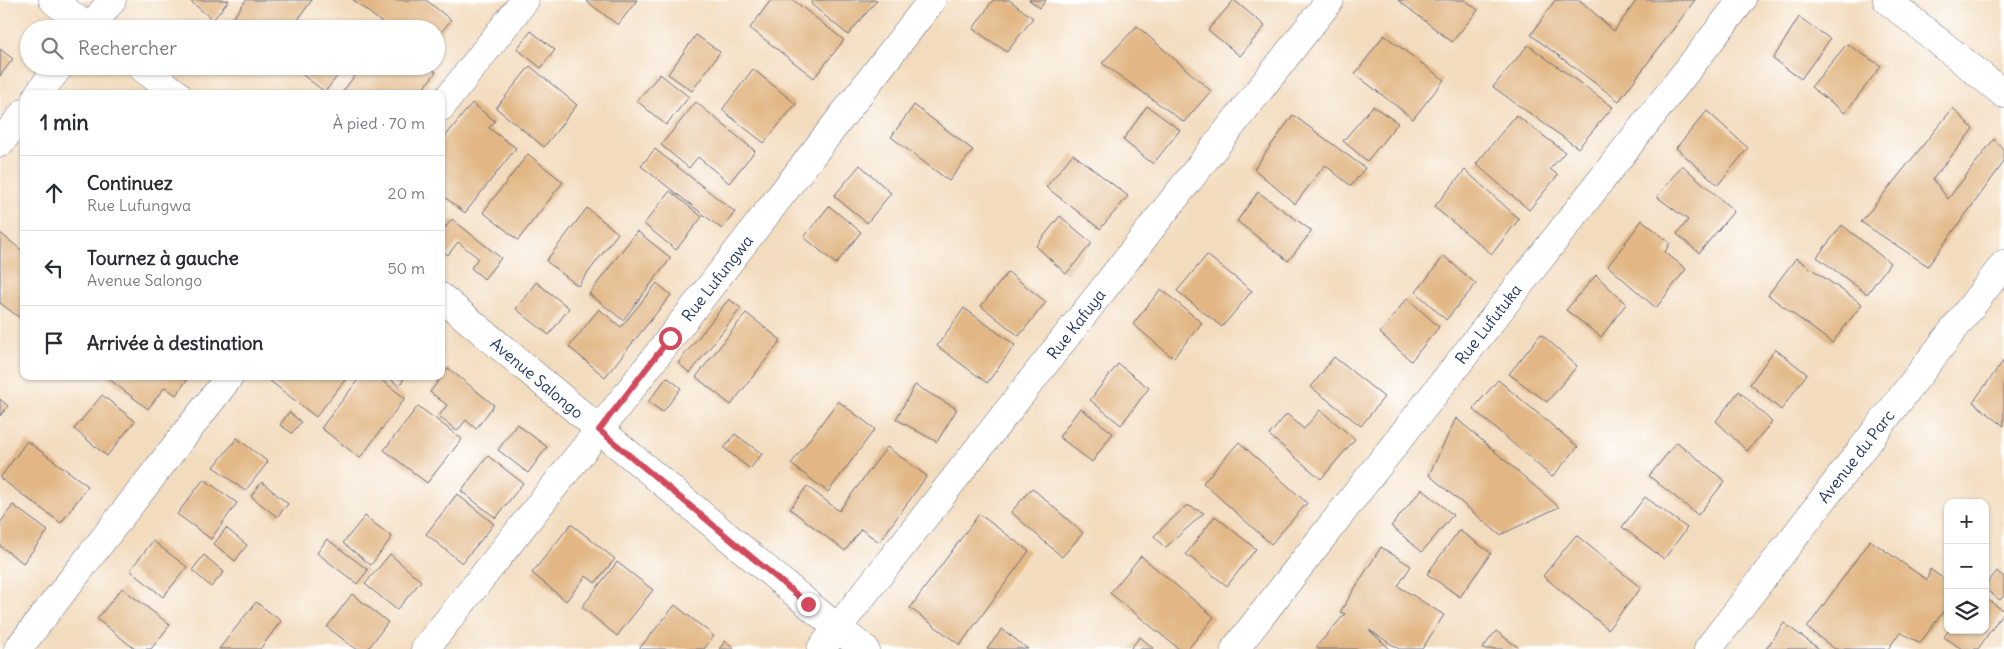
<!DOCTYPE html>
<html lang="fr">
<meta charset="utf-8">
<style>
:root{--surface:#fff;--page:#f2f2f3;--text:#2b2b33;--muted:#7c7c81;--line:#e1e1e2}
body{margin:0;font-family:Delius,sans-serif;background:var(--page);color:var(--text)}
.controls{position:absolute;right:15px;bottom:15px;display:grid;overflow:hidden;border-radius:10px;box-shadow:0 1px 4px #0004}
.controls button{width:45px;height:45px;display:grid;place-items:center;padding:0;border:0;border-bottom:1px solid var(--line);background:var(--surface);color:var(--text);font:25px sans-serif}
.stop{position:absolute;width:15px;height:15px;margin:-11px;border:4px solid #d1495b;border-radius:50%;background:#fff}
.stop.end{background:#d1495b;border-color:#fff;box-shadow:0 1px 5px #0008}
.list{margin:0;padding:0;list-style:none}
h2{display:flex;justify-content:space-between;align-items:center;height:65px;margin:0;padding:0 20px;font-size:21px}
h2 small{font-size:16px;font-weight:400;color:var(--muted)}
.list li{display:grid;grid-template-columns:32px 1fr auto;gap:15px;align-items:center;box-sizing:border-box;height:75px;padding:0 20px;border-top:1px solid var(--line)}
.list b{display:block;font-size:19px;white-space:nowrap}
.list p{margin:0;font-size:16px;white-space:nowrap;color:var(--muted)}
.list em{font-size:16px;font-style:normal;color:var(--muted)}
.icon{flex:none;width:28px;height:28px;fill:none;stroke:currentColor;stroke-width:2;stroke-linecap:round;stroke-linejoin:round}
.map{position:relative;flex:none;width:2004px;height:649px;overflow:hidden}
.search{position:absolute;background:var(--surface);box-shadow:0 1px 4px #0004;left:20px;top:20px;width:425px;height:55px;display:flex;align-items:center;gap:12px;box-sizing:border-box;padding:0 18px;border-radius:28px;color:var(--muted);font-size:19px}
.panel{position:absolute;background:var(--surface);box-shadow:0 1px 4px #0004;left:20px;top:90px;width:425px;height:290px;border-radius:10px}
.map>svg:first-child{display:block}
.building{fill:#e2b785}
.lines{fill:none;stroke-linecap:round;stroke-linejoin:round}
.minor-casing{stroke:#676c80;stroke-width:29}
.minor{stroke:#fff;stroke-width:28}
.route{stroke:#d1495b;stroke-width:6}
.labels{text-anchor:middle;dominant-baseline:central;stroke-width:5;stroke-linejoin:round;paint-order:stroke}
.street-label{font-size:16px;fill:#1b2f5e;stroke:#fff}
</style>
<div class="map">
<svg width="2004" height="649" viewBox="0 0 2004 649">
<rect width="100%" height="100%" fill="#fff"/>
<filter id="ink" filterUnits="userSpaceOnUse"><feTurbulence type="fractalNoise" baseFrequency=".02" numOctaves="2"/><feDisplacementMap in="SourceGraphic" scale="10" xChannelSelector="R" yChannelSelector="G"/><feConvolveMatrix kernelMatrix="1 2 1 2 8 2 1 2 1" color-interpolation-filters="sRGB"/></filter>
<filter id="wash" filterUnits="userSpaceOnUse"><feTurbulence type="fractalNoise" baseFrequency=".0096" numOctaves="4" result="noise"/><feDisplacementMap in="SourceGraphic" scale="20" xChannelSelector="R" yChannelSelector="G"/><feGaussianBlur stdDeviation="1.12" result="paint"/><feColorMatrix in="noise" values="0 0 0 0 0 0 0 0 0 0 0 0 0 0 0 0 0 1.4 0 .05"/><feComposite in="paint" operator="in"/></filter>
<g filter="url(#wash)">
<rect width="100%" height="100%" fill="#f3dcbe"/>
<g id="blocks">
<g class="building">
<path d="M189,0H229L213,20Z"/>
<path d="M246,0H312L292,28L293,29H225Z"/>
<path d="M353,0H426L451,20L436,39V29H390Z"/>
<path d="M585,0H637L618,25Z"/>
<path d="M771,0H793L844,40L814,78L750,28Z"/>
<path d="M814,0H877L848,35L811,4Z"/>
<path d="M993,0H1009L1033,18L1007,52L973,29Z"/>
<path d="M1029,0H1046L1040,8Z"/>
<path d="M1234,0L1265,26L1240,56L1208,30Z"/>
<path d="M1398,0H1465L1478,10L1452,42Z"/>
<path d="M1555,0H1580L1614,31L1637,0H1695L1619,101L1531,35Z"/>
<path d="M1799,17L1830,39L1801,79L1773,59Z"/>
<path d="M1137,26L1211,91L1184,122L1102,63Z"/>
<path d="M531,31L555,50L541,68L517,49Z"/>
<path d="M696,35L720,52L692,91L668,74Z"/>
<path d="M1384,35L1444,80L1413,119L1355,74Z"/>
<path d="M1847,44L1881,66L1845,113L1811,87Z"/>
<path d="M1528,45L1613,107L1578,148L1493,87Z"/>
<path d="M0,49L13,59L0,76Z"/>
<path d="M259,66H276L270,74Z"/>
<path d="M297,66H345L325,92L295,69Z"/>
<path d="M362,66H428L436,72L419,94H341Z"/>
<path d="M530,66L577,105L544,147L496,108Z"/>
<path d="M753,69L796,104L764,143L722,110Z"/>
<path d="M660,74L689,97L666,125L637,101Z"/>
<path d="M696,102L755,151L729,183L698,157L689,168L661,145Z"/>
<path d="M472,103L495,121L489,128L516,148L465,213L441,194V142Z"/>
<path d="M914,105L973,150L949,181L891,137Z"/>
<path d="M1147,106L1180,130L1153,164L1123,140Z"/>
<path d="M1373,106L1398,123L1367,161L1343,141Z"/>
<path d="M1953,108L1973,129L1933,179L1948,199L1994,139L2004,150V162L1928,266L1861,222Z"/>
<path d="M1707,111L1748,148L1718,185L1676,148Z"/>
<path d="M1293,115L1365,168L1351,186L1325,165L1295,204L1254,169Z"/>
<path d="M1516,115L1565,152L1550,169L1558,175L1529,210L1476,164Z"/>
<path d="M655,149L735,212L722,229L641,166Z"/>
<path d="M528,154L563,182L518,240L483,212Z"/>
<path d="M1073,154L1128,196L1100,229L1046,187Z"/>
<path d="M860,165L891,193L867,223L834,196Z"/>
<path d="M1682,165L1734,211L1699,253L1677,234L1688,220L1657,197Z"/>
<path d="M1465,170L1519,219L1492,254L1434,207Z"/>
<path d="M670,191L702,217L676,250L644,224Z"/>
<path d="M1258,192L1312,231L1288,261L1237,221Z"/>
<path d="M829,206L861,232L836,264L804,237Z"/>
<path d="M587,208L618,233L578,286L546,261Z"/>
<path d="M1060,216L1092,243L1066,274L1036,246Z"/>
<path d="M452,219L501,258L484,279L471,268L478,258L458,242L448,255L441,250V233Z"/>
<path d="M1642,220L1670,243L1665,252L1686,269L1656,308L1608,266Z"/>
<path d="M1842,225L1890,263L1867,294L1817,257Z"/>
<path d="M637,231L671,258L623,320L589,294Z"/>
<path d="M0,233L24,252V321L0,303Z"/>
<path d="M1207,255L1252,291L1222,327L1177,291Z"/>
<path d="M1444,256L1476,284L1446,320L1416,292Z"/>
<path d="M1796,258L1862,304L1832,343L1768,295Z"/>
<path d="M1008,272L1046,302L1019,336L981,306Z"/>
<path d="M1596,275L1626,304L1601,337L1566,310Z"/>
<path d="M536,282L569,308L549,335L516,309Z"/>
<path d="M657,283L671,295L605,377L569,347L599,309L621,327Z"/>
<path d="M1161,289L1202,323L1173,358L1133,324Z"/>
<path d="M1407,298L1439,327L1411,361L1380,333Z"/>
<path d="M729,299L741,308L690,373L678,363Z"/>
<path d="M964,308L1015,345L987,383L937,346Z"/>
<path d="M746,313L781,340L731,405L696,377Z"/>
<path d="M1541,334L1577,366L1547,402L1509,374Z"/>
<path d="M1775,349L1807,374L1781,410L1750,384Z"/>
<path d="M1334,357L1384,397L1361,426L1311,387Z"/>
<path d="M2004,360V426L1973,402Z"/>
<path d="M1118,364L1149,388L1121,425L1090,400Z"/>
<path d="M448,368L494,405L476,429L466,420L457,431L439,416L447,405L430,392Z"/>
<path d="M105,376H190L176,395L165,387L148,409Z"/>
<path d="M272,376H348L316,417L269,380Z"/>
<path d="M361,376H376L405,398L360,458L321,428Z"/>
<path d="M387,376H406L399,386Z"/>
<path d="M667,377L681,388L663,412L648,402Z"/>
<path d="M1498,380L1578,447L1552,477L1473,409Z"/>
<path d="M915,385L957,409L937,442L896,419Z"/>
<path d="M1739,391L1772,422L1747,451L1716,421Z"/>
<path d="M102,395L135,421L107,456L74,429Z"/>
<path d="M0,399L8,406L0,416Z"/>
<path d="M838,401L875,429L828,492L791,464Z"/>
<path d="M418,406L462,439L427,483L384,450Z"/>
<path d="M1080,408L1113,433L1092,462L1059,437Z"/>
<path d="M1320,410L1355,439L1321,479L1269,435L1287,414L1304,429Z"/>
<path d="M289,412L301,422L292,433L280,425Z"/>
<path d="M1456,418L1559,507L1500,535L1429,475Z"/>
<path d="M517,424L547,447L528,473L498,450Z"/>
<path d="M735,434L762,454L750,469L724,448Z"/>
<path d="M237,438L268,462L245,491L214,467Z"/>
<path d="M27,441L88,486L61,523L0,478Z"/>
<path d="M1239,442L1307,503L1271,544L1203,483Z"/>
<path d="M1677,442L1725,481L1698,515L1649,476Z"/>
<path d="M887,447L927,476L879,542L861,529L845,551L790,509L807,486L839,511Z"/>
<path d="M488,456L523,483L496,518L461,491Z"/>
<path d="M204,479L237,503L211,539L177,514Z"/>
<path d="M262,482L288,504L277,517L251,496Z"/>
<path d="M1032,488L1083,533L1062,557L1011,512Z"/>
<path d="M1422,489L1453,515L1422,552L1391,526Z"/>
<path d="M457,494L494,524L462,563L426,534Z"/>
<path d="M1645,497L1687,528L1664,559L1622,527Z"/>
<path d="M13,505L48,531L23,563L0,546V523Z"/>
<path d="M1187,505L1204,513L1165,548L1154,536Z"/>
<path d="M979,514L1029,551L960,645L910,608Z"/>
<path d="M365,516L392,537L371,565L343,543Z"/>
<path d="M1215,516L1256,549L1227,586L1186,554Z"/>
<path d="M571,524L615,559L595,583L586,576L566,601L532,573Z"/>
<path d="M226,528L247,545L235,561L214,544Z"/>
<path d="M1459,530L1491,553L1460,597L1427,574Z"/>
<path d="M1576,535L1641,588L1608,629L1543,576Z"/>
<path d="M327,539L368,570L357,584L317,553Z"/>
<path d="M1870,540L1927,580L1930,569L1948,582V605L1920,643L1900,632L1888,649H1835L1807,628Z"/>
<path d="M153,541L187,567L163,597L130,570Z"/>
<path d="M1381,547L1411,566L1398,586L1444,615L1422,649H1399L1369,630L1390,649H1318L1316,647L1345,614L1340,612Z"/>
<path d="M390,554L421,581L397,610L365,584Z"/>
<path d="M204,555L224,572L211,587L192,570Z"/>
<path d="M1141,556L1214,617L1188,649H1179L1110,593Z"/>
<path d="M617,562L653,590L617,636L582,607Z"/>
<path d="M1997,571L2004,577V595L2000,600L1985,589V586Z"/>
<path d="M122,588L170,625L151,649H135L97,619Z"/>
<path d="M352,594L388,622L368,649H356L327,627Z"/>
<path d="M1985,598L2004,611L1978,649H1962L1944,637L1949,630H1985Z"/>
<path d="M256,602L281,621L260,649H219Z"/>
<path d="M675,605L714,636L704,649H639Z"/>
<path d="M1784,623L1819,649H1766Z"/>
<path d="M1002,629L1028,649H987Z"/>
<path d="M1496,631L1520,649H1482Z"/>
<path d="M1140,637L1154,649H1130Z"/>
<path d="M725,641L735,649H719Z"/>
</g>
</g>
</g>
<g filter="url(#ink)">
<use href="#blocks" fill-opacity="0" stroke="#676c80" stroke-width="1"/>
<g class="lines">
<defs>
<g id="minor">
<path d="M53,0L89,29"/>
<path d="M1887,0L2004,94"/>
<path d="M89,29L112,0"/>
<path d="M140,66L177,94"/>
<path d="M38,94L60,66"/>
<path d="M441,107L525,0"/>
<path d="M0,143L24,113"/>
<path d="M441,297L837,628L865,649"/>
<path d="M18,649L230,376"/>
<path d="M425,649L599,430L932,0"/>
<path d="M821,649L1330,0"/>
<path d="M1235,649L1742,0"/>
<path d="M1708,649L2004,264"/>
</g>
</defs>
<use href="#minor" class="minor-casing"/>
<use href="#minor" class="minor"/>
</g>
</g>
<g class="lines" filter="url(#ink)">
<path class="route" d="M670,338L599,430L808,604"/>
</g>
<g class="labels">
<g class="street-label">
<text transform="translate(717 278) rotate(-52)">Rue Lufungwa</text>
<text transform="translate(1076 324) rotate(-52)">Rue Kafuya</text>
<text transform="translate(1488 324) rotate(-52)">Rue Lufutuka</text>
<text transform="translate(537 378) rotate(40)">Avenue Salongo</text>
<text transform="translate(1856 456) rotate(-52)">Avenue du Parc</text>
</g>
</g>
</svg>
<div class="controls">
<button>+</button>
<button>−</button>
<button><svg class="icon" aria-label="layers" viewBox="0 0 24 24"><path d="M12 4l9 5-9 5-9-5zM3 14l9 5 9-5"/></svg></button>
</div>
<div class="stop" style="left:670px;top:338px"></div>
<div class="stop end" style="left:808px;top:604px"></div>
<div class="search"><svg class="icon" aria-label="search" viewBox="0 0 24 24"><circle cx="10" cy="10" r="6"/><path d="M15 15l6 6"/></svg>Rechercher</div>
<section class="panel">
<h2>1 min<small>À pied · 70 m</small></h2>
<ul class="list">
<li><svg class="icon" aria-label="ahead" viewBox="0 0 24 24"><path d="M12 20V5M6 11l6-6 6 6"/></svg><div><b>Continuez</b><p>Rue Lufungwa</p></div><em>20 m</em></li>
<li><svg class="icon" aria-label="left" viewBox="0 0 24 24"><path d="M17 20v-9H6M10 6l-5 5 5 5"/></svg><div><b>Tournez à gauche</b><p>Avenue Salongo</p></div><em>50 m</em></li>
<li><svg class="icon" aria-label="arrive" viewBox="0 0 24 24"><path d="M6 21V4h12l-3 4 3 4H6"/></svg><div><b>Arrivée à destination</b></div></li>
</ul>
</section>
</div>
